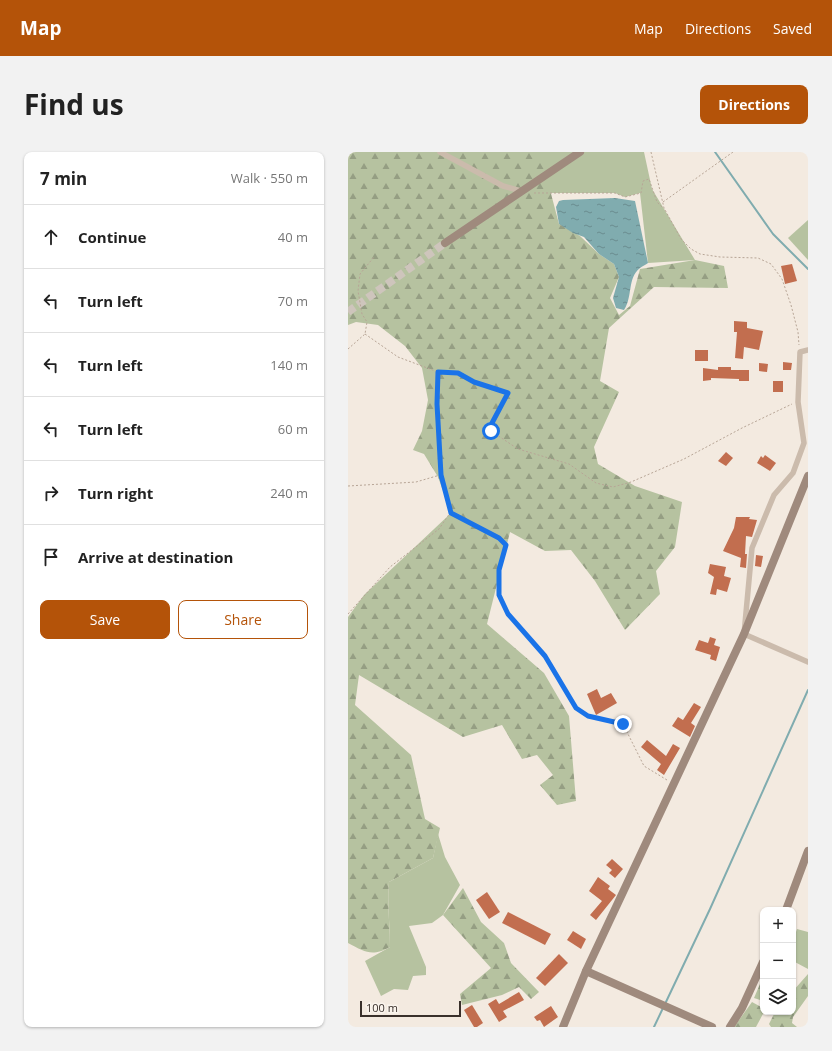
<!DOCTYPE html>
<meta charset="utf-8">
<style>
:root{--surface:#fff;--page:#f2f2f2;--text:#222;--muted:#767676;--line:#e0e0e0;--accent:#b45309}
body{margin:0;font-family:"Open Sans",sans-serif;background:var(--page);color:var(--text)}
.controls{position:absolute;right:12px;bottom:12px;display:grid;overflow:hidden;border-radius:8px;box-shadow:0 1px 3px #0004}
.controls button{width:36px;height:36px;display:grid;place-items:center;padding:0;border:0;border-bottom:1px solid var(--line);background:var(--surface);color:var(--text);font:20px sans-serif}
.scale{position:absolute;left:12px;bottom:10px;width:101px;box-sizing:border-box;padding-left:4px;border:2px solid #39302b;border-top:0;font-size:11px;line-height:14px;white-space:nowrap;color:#39302b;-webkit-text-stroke:3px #faf4ed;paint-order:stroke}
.stop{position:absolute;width:12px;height:12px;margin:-9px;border:3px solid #1a73e8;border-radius:50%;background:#fff}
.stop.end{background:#1a73e8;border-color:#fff;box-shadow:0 1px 4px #0008}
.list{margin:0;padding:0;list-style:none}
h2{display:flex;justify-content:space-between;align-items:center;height:52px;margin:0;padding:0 16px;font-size:17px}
h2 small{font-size:13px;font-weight:400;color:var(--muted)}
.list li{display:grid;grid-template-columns:26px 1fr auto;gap:12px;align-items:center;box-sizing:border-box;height:64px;padding:0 16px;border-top:1px solid var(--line)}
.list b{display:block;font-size:15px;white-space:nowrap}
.list em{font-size:13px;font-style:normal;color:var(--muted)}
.actions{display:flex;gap:8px;padding:12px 16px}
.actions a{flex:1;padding:9px 0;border:1px solid var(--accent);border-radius:8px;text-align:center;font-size:14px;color:var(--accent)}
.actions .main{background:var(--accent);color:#fff}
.icon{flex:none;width:22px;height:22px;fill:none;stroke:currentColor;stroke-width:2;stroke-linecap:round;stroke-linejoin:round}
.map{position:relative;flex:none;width:460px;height:875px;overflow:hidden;border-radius:8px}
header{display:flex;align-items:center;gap:24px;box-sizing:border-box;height:56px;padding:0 20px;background:var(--accent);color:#fff}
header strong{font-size:19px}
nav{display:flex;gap:22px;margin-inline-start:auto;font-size:14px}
.intro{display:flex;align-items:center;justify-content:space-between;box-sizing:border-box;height:96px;padding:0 24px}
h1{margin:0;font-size:28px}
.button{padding:10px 18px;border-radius:8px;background:var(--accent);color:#fff;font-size:14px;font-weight:700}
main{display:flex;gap:24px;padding:0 24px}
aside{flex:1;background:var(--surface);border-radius:8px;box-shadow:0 1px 3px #0004}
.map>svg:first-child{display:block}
.green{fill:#b6c2a0}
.forest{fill:url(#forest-firs)}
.water{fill:url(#water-ripples)}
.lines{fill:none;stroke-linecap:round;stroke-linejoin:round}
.stream{stroke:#80acaf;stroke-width:2}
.building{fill:#c26e4f}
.secondary-tunnel{stroke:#cec5bc;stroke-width:8;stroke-dasharray:8 4;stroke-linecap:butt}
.path{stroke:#b7a596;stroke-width:1;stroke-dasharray:2 2;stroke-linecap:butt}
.street{stroke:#cbbbac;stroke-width:5.5}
.secondary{stroke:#9f8a7d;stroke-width:8}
.route{stroke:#1a73e8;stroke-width:5}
</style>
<header>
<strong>Map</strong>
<nav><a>Map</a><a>Directions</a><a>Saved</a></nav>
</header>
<div class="intro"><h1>Find us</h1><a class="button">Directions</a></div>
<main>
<aside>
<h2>7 min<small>Walk · 550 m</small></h2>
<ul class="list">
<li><svg class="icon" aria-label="ahead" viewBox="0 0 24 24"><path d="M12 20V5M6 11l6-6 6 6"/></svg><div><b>Continue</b></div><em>40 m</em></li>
<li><svg class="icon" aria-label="left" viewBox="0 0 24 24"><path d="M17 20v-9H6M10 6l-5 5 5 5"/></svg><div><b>Turn left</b></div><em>70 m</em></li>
<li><svg class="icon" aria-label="left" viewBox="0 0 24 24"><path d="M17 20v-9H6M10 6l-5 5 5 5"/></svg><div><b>Turn left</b></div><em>140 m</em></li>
<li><svg class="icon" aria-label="left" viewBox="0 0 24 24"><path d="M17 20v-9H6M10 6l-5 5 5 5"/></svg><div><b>Turn left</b></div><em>60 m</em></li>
<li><svg class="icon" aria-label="right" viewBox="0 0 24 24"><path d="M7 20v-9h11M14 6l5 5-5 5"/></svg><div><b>Turn right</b></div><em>240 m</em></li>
<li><svg class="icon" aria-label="arrive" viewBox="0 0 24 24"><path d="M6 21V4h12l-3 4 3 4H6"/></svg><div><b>Arrive at destination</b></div></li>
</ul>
<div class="actions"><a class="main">Save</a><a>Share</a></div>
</aside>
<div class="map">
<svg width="460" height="875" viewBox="0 0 460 875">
<defs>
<pattern id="forest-firs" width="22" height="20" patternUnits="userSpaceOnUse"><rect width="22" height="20" fill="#b6c2a0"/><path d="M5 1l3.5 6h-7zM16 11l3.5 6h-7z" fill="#959e83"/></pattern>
<pattern id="water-ripples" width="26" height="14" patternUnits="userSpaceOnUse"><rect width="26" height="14" fill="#80acaf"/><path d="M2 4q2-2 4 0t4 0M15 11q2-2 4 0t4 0" fill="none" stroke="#6a8c8f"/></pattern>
</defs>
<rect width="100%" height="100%" fill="#f3eae0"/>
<g class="green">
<path d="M190,0H296L304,37L347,108L300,111L292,41L277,45L267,41H185Z"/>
<path d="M460,68V108L440,86Z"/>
<path d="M90,682L97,705L112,733L95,763L84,771L61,774L78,815V823L65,824L60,838L46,837L33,844L17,809L42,795C42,773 39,752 41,730L85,706Z"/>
<path d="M449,777L460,780V817L445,809V789Z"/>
</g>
<g class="forest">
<path d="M0,0H192L211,72L232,84L251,102L266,112L271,125L262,146L271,163L282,154L292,117L347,108L376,114L380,136L306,135L261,176L252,229L271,240L246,295L250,312L287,334L334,350L327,395L308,419L312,442L277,478L247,429L223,398L197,399L162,380L139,472L196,521L221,564L228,649L209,653L192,633L205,623L189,603L174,607L154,573L115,585L11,523L7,553L63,603L77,667L92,676L85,706L41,730C39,753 42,773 42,795C24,805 17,800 0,791V465L16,443L103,361L90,325L76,302L65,298L74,279L80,248L74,216L57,194L30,173L8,170L0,173Z"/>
<path d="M115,736L133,770L156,791L163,811L191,840L183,847L171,835L154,843L114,853L112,842L143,816L95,763Z"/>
<path d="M460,822V844L445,865L444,871L449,875H423L421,872L427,860H445V839Z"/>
<path d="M415,825V849L406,846Z"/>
<path d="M404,850L415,856L416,860L408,875H386Z"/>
</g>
<path class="water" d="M267,46L287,49L300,111C298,113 294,114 292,116C279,126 285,145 276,158L268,156L265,146L271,125L266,112L251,102L236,85L225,81L211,72L208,55L211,49L215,48Z"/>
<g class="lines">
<g class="stream">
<path d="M367,0L425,82L460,117"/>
<path d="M317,852L362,757L460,538"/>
<path d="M306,875L315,856"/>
</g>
</g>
<g class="building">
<path d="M444,112L449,129L437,132L433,114Z"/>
<path d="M386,169L399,170V176L415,179L411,198L396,195L395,207L387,206L389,180H386Z"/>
<rect x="347" y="198" width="13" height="11"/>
<path d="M435,210L444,211L443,218H435Z"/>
<path d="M411,211L420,212L419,220L411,219Z"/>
<path d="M370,215H383V218H401V229H391V227L363,226V228L355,229V216L370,218Z"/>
<rect x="425" y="229" width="10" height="11"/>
<path d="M378,300L385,306L378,314L370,309Z"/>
<path d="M417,303L428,311L422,319L409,311L413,304L415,306Z"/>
<path d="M388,365H402L401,367L409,368L404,385L398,384L397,402H399L398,416L392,415L393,406L375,399L386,376Z"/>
<path d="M408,403L415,404L413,415L407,414Z"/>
<path d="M362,412L378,415L376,424L383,426L379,440L369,437L368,443L362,442L366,425L360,421Z"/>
<path d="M362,485L368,487L366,493L372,495L368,509L362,507L363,503L347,498L351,488L360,491Z"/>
<path d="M249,537L253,546L263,541L269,551L248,563L239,542Z"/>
<path d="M346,551L353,555L343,571L347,574L342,585L324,574L330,565L335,568Z"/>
<path d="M299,588L318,604L325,592L332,596L316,623L309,618L313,612L293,595Z"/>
<path d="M264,707L275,717L267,726L261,721L264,718L258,713Z"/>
<path d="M250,725L262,734L260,737L268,743L248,768L242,763L254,749L241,739Z"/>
<path d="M139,740L152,760L141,767L128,748Z"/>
<path d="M160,760L203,782L197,793L154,771Z"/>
<path d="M225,779L238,787L233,797L219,788Z"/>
<path d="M211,802L220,811L197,834L188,826Z"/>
<path d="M171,840L176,848L155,859L159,865L151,870L140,852L148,847L151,852Z"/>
<path d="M124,853L135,871L129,875H126L116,858Z"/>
<path d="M203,854L210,865L196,875L192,868L189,869L186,865Z"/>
</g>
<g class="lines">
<path class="secondary-tunnel" d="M0,160L97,91"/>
<g class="path">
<path d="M303,0L316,56L333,87L343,97L352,102L372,105L410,106L423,112L434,127L443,153L450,180L451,193"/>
<path d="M186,41H267L277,45L293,41L295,29L301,27L309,50L315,56"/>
<path d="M315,50L385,0"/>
<path d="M17,182L50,205L90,220L110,221L126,230L160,241L144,271L143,279L170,297L221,312L248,331L265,335L283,330L336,307L394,276L444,252"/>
<path d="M0,197L17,182L19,170L14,162L10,139L12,122L26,105"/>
<path d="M90,221L89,252L93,323L103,361L151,386L158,393L151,418V443L160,462L197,505L228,556L240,564L275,572L296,614L319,628"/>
<path d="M0,334L68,330L92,323"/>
<path d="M0,462L42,415L91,377L102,361"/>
</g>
<g class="street">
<path d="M92,0L155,34L173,39"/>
<path d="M460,198L452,200L450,250L456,291L445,321L426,343L404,396L396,482L460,510"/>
</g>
<g class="secondary">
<path d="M97,91L232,0"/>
<path d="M438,758L460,699"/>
<path d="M238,819L364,875"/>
<path d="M215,875L238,819L396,482L460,324"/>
<path d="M382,875L394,856L415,810"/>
</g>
</g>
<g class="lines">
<path class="route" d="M143,279L144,271L160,241L126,230L110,221L90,220L89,252L93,323L103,361L151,386L158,393L151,418V443L160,462L197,504L228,556L240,564L275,572"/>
</g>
</svg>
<div class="controls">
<button>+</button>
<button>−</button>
<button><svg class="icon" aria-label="layers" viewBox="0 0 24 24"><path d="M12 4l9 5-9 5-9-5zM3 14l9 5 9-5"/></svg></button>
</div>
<div class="scale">100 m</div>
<div class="stop" style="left:143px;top:279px"></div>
<div class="stop end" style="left:275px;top:572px"></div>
</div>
</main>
